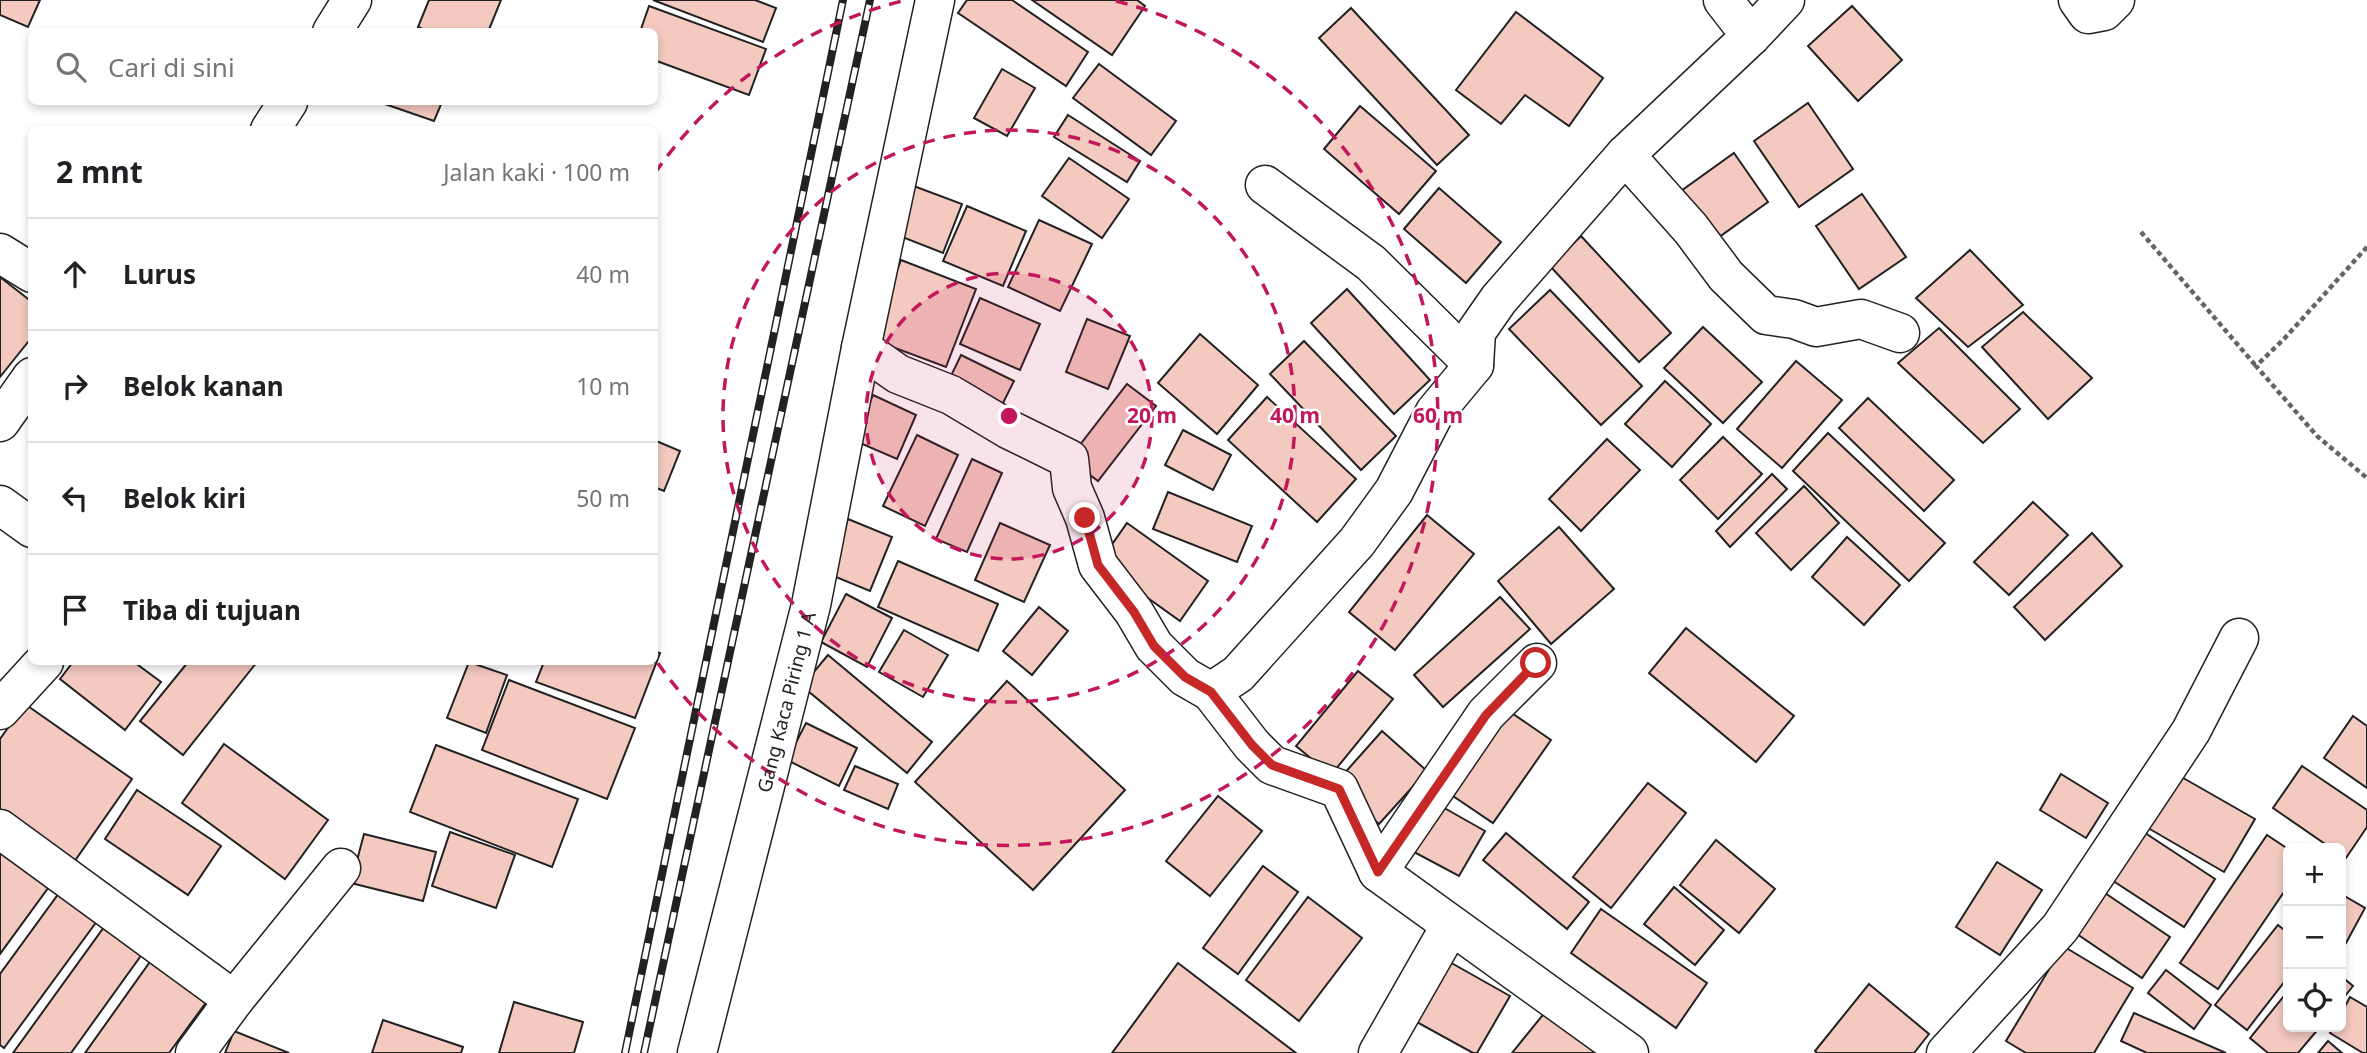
<!DOCTYPE html>
<html lang="id">
<meta charset="utf-8">
<style>
:root{--surface:#fff;--page:#f6f6f6;--text:#202124;--muted:#757577;--line:#e0e0e0}
body{margin:0;font-family:"Noto Sans",sans-serif;background:var(--page);color:var(--text)}
.controls{position:absolute;right:21px;bottom:21px;display:grid;overflow:hidden;border-radius:10px;box-shadow:0 4px 10px #0003}
.controls button{width:63px;height:63px;display:grid;place-items:center;padding:0;border:0;border-bottom:2px solid var(--line);background:var(--surface);color:var(--text);font:35px sans-serif}
.stop{position:absolute;width:21px;height:21px;margin:-16px;border:5px solid #c62828;border-radius:50%;background:#fff}
.stop.end{background:#c62828;border-color:#fff;box-shadow:0 2px 7px #0008}
.list{margin:0;padding:0;list-style:none}
h2{display:flex;justify-content:space-between;align-items:center;height:91px;margin:0;padding:0 28px;font-size:30px}
h2 small{font-size:23px;font-weight:400;color:var(--muted)}
.list li{display:grid;grid-template-columns:46px 1fr auto;gap:21px;align-items:center;box-sizing:border-box;height:112px;padding:0 28px;border-top:2px solid var(--line)}
.list b{display:block;font-size:26px;white-space:nowrap}
.list em{font-size:23px;font-style:normal;color:var(--muted)}
.icon{flex:none;width:38px;height:38px;fill:none;stroke:currentColor;stroke-width:2;stroke-linecap:round;stroke-linejoin:round}
.map{position:relative;flex:none;width:2367px;height:1053px;overflow:hidden}
.search{position:absolute;background:var(--surface);box-shadow:0 4px 10px #0003;left:28px;top:28px;width:630px;height:77px;display:flex;align-items:center;gap:18px;box-sizing:border-box;padding:0 24px;border-radius:10px;color:var(--muted);font-size:26px}
.panel{position:absolute;background:var(--surface);box-shadow:0 4px 10px #0003;left:28px;top:126px;width:630px;height:539px;border-radius:10px}
.map>svg:first-child{display:block}
.building{fill:#f3c9c0;stroke:#222;stroke-width:2}
.lines{fill:none;stroke-linecap:round;stroke-linejoin:round}
.minor-casing{stroke:#222;stroke-width:41}
.path{stroke:#646464;stroke-width:4.5;stroke-dasharray:5 3.5;stroke-linecap:butt}
.minor{stroke:#fff;stroke-width:38}
.rail-casing{stroke:#222;stroke-width:8}
.rail{stroke:#fff;stroke-width:5;stroke-dasharray:16;stroke-linecap:butt}
.route{stroke:#c62828;stroke-width:9}
.ring{fill:none;stroke:#c2185b;stroke-width:3.5;stroke-dasharray:12 9}
.labels{text-anchor:middle;dominant-baseline:central;stroke-width:5;stroke-linejoin:round;paint-order:stroke}
.street-label{font-size:19px;fill:#222;stroke:#fff}
.centre{fill:#c2185b;stroke:#fff;stroke-width:3.5}
.ring-label{font-size:21px;text-anchor:middle;font-weight:bold;fill:#c2185b;stroke:#fff;stroke-width:5;stroke-linejoin:round;paint-order:stroke}
</style>
<div class="map">
<svg width="2367" height="1053" viewBox="0 0 2367 1053">
<rect width="100%" height="100%" fill="#fff"/>
<g class="building">
<path d="M0,0H40L28,27L0,15Z"/>
<path d="M429,0H501L488,32H429L418,27Z"/>
<path d="M653,0H755L776,8L763,42Z"/>
<path d="M967,0H1012L1088,52L1066,86L958,13Z"/>
<path d="M1032,0H1137L1145,6L1112,55Z"/>
<path d="M649,6L766,49L749,95L654,60V32H640Z"/>
<path d="M1852,6L1902,60L1858,101L1808,46Z"/>
<path d="M1351,8L1469,135L1437,165L1319,38Z"/>
<path d="M1516,12L1603,78L1569,126L1525,95L1501,124L1456,90Z"/>
<path d="M1099,64L1176,121L1151,155L1073,98Z"/>
<path d="M1002,69L1035,88L1007,136L974,118Z"/>
<path d="M379,102H442L434,121Z"/>
<path d="M1808,103L1853,169L1799,207L1754,141Z"/>
<path d="M1360,106L1436,171L1399,214L1324,149Z"/>
<path d="M1068,115L1140,161L1127,182L1054,137Z"/>
<path d="M1734,153L1768,202L1708,245L1674,196Z"/>
<path d="M1069,158L1129,199L1102,238L1042,196Z"/>
<path d="M911,185L962,204L943,253L892,233Z"/>
<path d="M1439,188L1501,242L1466,283L1404,229Z"/>
<path d="M1862,194L1906,257L1859,289L1816,226Z"/>
<path d="M967,206L1026,231L1003,286L943,261Z"/>
<path d="M1039,220L1092,244L1060,311L1008,287Z"/>
<path d="M1581,236L1671,333L1639,362L1550,266Z"/>
<path d="M1970,250L2023,305L1968,347L1916,298Z"/>
<path d="M901,260L976,289L946,367L871,339Z"/>
<path d="M0,277L32,302V337L0,377Z"/>
<path d="M1347,289L1430,380L1394,414L1311,323Z"/>
<path d="M1550,290L1642,386L1601,425L1509,329Z"/>
<path d="M980,298L1040,324L1020,370L960,344Z"/>
<path d="M2023,312L2092,378L2048,419L1982,347Z"/>
<path d="M1087,319L1130,336L1108,389L1066,372Z"/>
<path d="M1703,327L1762,382L1723,423L1664,368Z"/>
<path d="M1939,328L2020,409L1983,443L1898,363Z"/>
<path d="M1200,334L1258,385L1217,434L1158,383Z"/>
<path d="M1304,341L1396,436L1361,470L1270,374Z"/>
<path d="M961,355L1014,381L998,413L946,386Z"/>
<path d="M1796,361L1842,400L1782,468L1737,429Z"/>
<path d="M1665,381L1711,424L1672,467L1625,424Z"/>
<path d="M1127,384L1156,406L1098,481L1069,459Z"/>
<path d="M873,395L916,415L897,459L853,440Z"/>
<path d="M1267,397L1356,479L1317,522L1228,440Z"/>
<path d="M1868,398L1954,480L1924,511L1839,428Z"/>
<path d="M1183,430L1231,455L1213,490L1165,465Z"/>
<path d="M1828,433L1945,543L1909,581L1793,471Z"/>
<path d="M917,435L958,455L925,526L883,506Z"/>
<path d="M1723,437L1762,474L1718,519L1680,480Z"/>
<path d="M1607,439L1640,470L1581,531L1549,499Z"/>
<path d="M654,440L680,451L664,491L654,487Z"/>
<path d="M972,459L1002,473L967,552L936,539Z"/>
<path d="M1772,474L1787,489L1730,547L1716,531Z"/>
<path d="M1804,486L1839,523L1791,570L1756,533Z"/>
<path d="M1168,492L1252,526L1237,562L1153,529Z"/>
<path d="M2033,502L2068,535L2009,595L1974,562Z"/>
<path d="M1427,515L1474,554L1395,650L1349,612Z"/>
<path d="M848,519L892,537L870,591L826,573Z"/>
<path d="M1000,523L1050,545L1024,602L975,580Z"/>
<path d="M1127,523L1208,581L1180,621L1099,563Z"/>
<path d="M1559,527L1614,589L1551,644L1498,581Z"/>
<path d="M2092,533L2122,566L2045,640L2014,607Z"/>
<path d="M1847,537L1900,585L1864,625L1812,577Z"/>
<path d="M898,561L998,604L978,651L878,607Z"/>
<path d="M846,594L892,618L867,667L821,642Z"/>
<path d="M1500,597L1530,629L1443,707L1414,675Z"/>
<path d="M1039,607L1068,631L1032,675L1003,651Z"/>
<path d="M1686,628L1794,716L1756,762L1649,673Z"/>
<path d="M904,630L948,655L923,697L879,672Z"/>
<path d="M654,651L660,653L635,718L536,682L544,662H654Z"/>
<path d="M828,655L932,742L907,773L802,686Z"/>
<path d="M73,662H134L161,682L125,730L60,679Z"/>
<path d="M188,662H257L183,755L140,721Z"/>
<path d="M469,662L507,675L486,733L447,718Z"/>
<path d="M1358,671L1393,699L1331,775L1296,746Z"/>
<path d="M509,680L635,728L607,799L482,750Z"/>
<path d="M1007,681L1125,790L1033,890L915,782Z"/>
<path d="M25,704L132,779L74,862L0,811V739Z"/>
<path d="M1506,709L1551,740L1493,823L1450,794Z"/>
<path d="M2353,716L2367,726V788L2324,758Z"/>
<path d="M806,723L857,748L839,786L787,760Z"/>
<path d="M1382,731L1427,771L1379,824L1334,785Z"/>
<path d="M224,744L328,820L285,879L182,803Z"/>
<path d="M436,745L578,799L552,867L410,812Z"/>
<path d="M855,766L898,784L888,809L844,790Z"/>
<path d="M2302,766L2367,810V827L2346,858L2341,855V848H2331L2273,808Z"/>
<path d="M2061,774L2108,803L2086,838L2040,810Z"/>
<path d="M2178,775L2255,819L2224,872L2148,828Z"/>
<path d="M1648,783L1686,813L1611,908L1573,877Z"/>
<path d="M137,790L221,846L188,895L105,839Z"/>
<path d="M1218,796L1262,831L1210,896L1166,861Z"/>
<path d="M1439,805L1485,831L1459,876L1414,852Z"/>
<path d="M2136,827L2215,879L2184,927L2104,875Z"/>
<path d="M450,832L515,855L496,908L432,886Z"/>
<path d="M1506,833L1589,902L1567,929L1483,860Z"/>
<path d="M364,834L436,852L423,901L351,883Z"/>
<path d="M2267,835L2288,849V886L2218,989L2180,963Z"/>
<path d="M1716,840L1775,889L1739,933L1680,885Z"/>
<path d="M0,850L51,884L0,954Z"/>
<path d="M1997,862L2042,890L2000,955L1956,927Z"/>
<path d="M1263,866L1298,892L1238,974L1203,948Z"/>
<path d="M1674,887L1724,930L1695,965L1644,924Z"/>
<path d="M62,889L100,917L4,1048L0,1045V974Z"/>
<path d="M2102,891L2170,937L2142,978L2074,932Z"/>
<path d="M2341,894L2365,908L2346,943L2341,940Z"/>
<path d="M1308,897L1362,938L1299,1021L1246,980Z"/>
<path d="M1601,909L1707,983L1676,1028L1571,953Z"/>
<path d="M107,923L145,950L71,1053H13Z"/>
<path d="M2278,925L2288,933V977L2247,1030L2215,1005Z"/>
<path d="M2063,946L2133,988L2094,1053H2026L2006,1041Z"/>
<path d="M157,952L213,993L169,1053H85Z"/>
<path d="M1439,956L1510,996L1477,1053H1473L1406,1016Z"/>
<path d="M1178,963L1296,1053H1112Z"/>
<path d="M2166,970L2211,1005L2194,1029L2148,993Z"/>
<path d="M2341,976L2353,986L2341,1001Z"/>
<path d="M1869,984L1929,1034L1914,1053H1817L1815,1051Z"/>
<path d="M2288,991V1027H2320L2298,1053H2268L2250,1038Z"/>
<path d="M2350,997L2367,1007V1053H2363L2330,1033L2334,1027H2341V1014Z"/>
<path d="M514,1002L583,1022L574,1053H499Z"/>
<path d="M1546,1011L1598,1053H1512Z"/>
<path d="M2134,1013L2226,1053H2147L2121,1041Z"/>
<path d="M383,1020L463,1047L461,1053H372Z"/>
<path d="M234,1031L289,1053H225Z"/>
<path d="M2328,1041L2342,1053H2318Z"/>
</g>
<g class="lines">
<defs>
<g id="minor">
<path d="M1723,0L1751,36"/>
<path d="M2078,0L2088,14L2104,11L2115,0"/>
<path d="M332,32L352,0"/>
<path d="M270,130L288,102"/>
<path d="M1625,155L1691,229L1726,276L1766,315L1794,319L1816,327L1861,319L1900,333"/>
<path d="M1265,185L1371,263L1474,365"/>
<path d="M0,253L32,273"/>
<path d="M861,348L898,374L951,395L1008,429L1069,459L1072,488L1085,518L1098,565L1134,612L1154,646L1185,677L1211,692L1252,745L1272,765L1339,789L1378,872L1629,1053"/>
<path d="M0,422L32,377"/>
<path d="M0,505L32,528"/>
<path d="M1211,692L1238,674L1357,542L1394,491L1435,412L1474,365L1476,332L1499,299L1625,155L1751,36L1785,0"/>
<path d="M0,710L44,662"/>
<path d="M0,829L234,1000"/>
<path d="M1378,872L1486,714L1537,663"/>
<path d="M195,1053L234,1000L341,868"/>
<path id="s1" d="M697,1053L811,605L861,348L935,0"/>
<path d="M1378,1053L1451,925"/>
<path d="M1946,1053L2060,928L2191,731L2239,638"/>
</g>
</defs>
<use href="#minor" class="minor-casing"/>
<g class="path">
<path d="M2141,232L2256,366"/>
<path d="M2367,247L2284,339L2256,366L2317,436L2367,478"/>
</g>
<use href="#minor" class="minor"/>
<defs>
<g id="rail">
<path d="M625,1053L843,0"/>
<path d="M644,1053L870,0"/>
</g>
</defs>
<use href="#rail" class="rail-casing"/>
<use href="#rail" class="rail"/>
</g>
<g class="lines">
<path class="route" d="M1085,518L1098,565L1134,612L1154,646L1185,677L1211,692L1252,745L1272,765L1339,789L1378,872L1486,715L1536,663"/>
</g>
<circle cx="1009" cy="416" r="143" fill="#c2185b" fill-opacity=".12"/>
<g class="ring">
<circle cx="1009" cy="416" r="143"/>
<circle cx="1009" cy="416" r="286"/>
<path d="M655 173A429 429 0 0 1 902 1M1116 1A429 429 0 1 1 655 659"/>
</g>
<g class="labels">
<g class="street-label">
<text stroke="none"><textPath href="#s1" startOffset="362">Gang Kaca Piring 1 A</textPath></text>
</g>
</g>
<circle cx="1009" cy="416" r="10" class="centre"/>
<g class="ring-label">
<text x="1152" y="423">20 m</text>
<text x="1295" y="423">40 m</text>
<text x="1438" y="423">60 m</text>
</g>
</svg>
<div class="controls">
<button>+</button>
<button>−</button>
<button><svg class="icon" aria-label="locate" viewBox="0 0 24 24"><circle cx="12" cy="12" r="6"/><path d="M12 2v4M12 18v4M2 12h4M18 12h4"/></svg></button>
</div>
<div class="stop" style="left:1536px;top:663px"></div>
<div class="stop end" style="left:1085px;top:518px"></div>
<div class="search"><svg class="icon" aria-label="search" viewBox="0 0 24 24"><circle cx="10" cy="10" r="6"/><path d="M15 15l6 6"/></svg>Cari di sini</div>
<section class="panel">
<h2>2 mnt<small>Jalan kaki · 100 m</small></h2>
<ul class="list">
<li><svg class="icon" aria-label="ahead" viewBox="0 0 24 24"><path d="M12 20V5M6 11l6-6 6 6"/></svg><div><b>Lurus</b></div><em>40 m</em></li>
<li><svg class="icon" aria-label="right" viewBox="0 0 24 24"><path d="M7 20v-9h11M14 6l5 5-5 5"/></svg><div><b>Belok kanan</b></div><em>10 m</em></li>
<li><svg class="icon" aria-label="left" viewBox="0 0 24 24"><path d="M17 20v-9H6M10 6l-5 5 5 5"/></svg><div><b>Belok kiri</b></div><em>50 m</em></li>
<li><svg class="icon" aria-label="arrive" viewBox="0 0 24 24"><path d="M6 21V4h12l-3 4 3 4H6"/></svg><div><b>Tiba di tujuan</b></div></li>
</ul>
</section>
</div>
